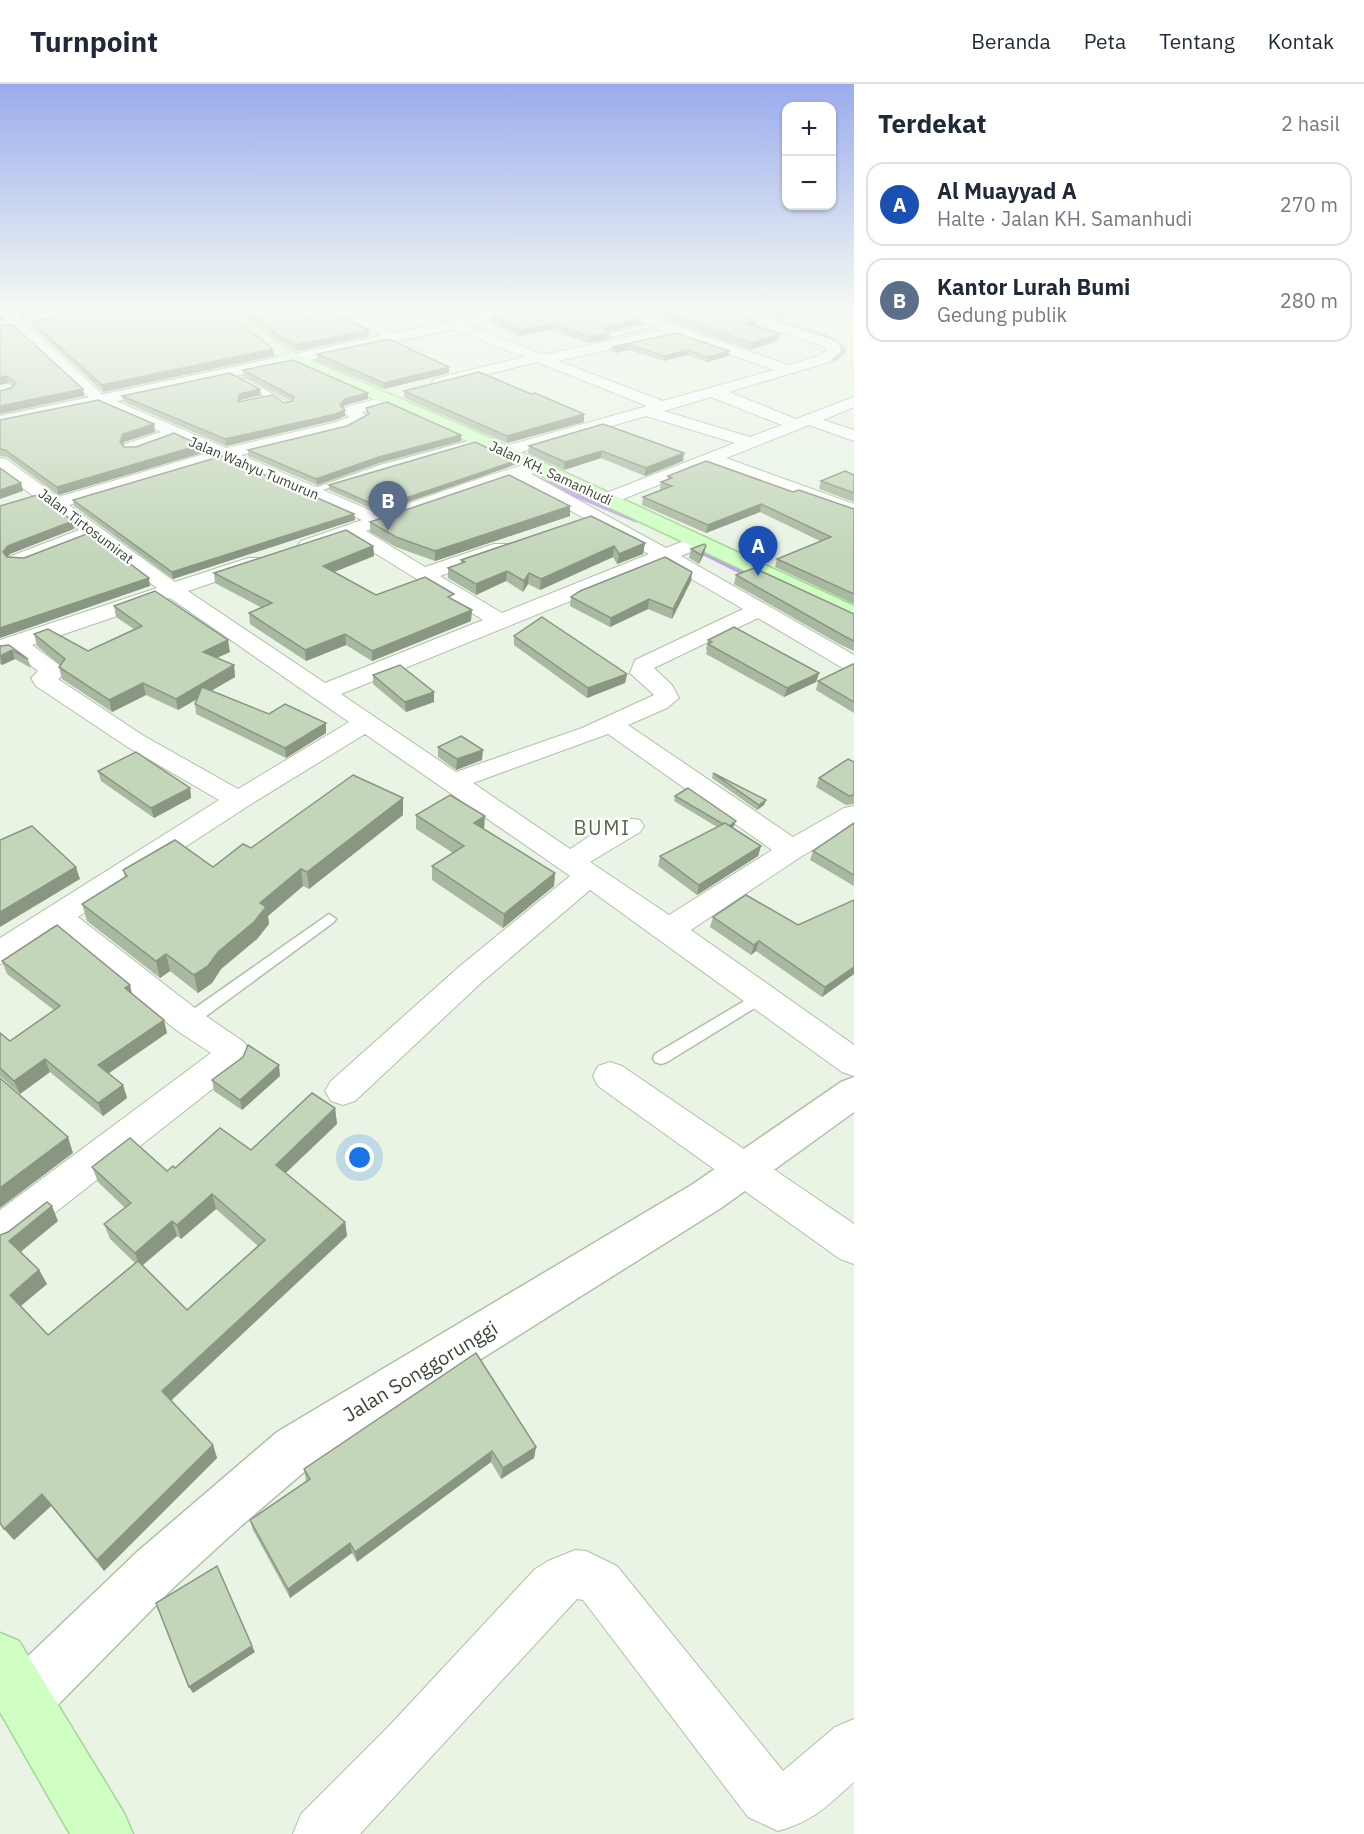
<!DOCTYPE html>
<html lang="id">
<meta charset="utf-8">
<style>
:root{--surface:#fff;--page:#f2f2f3;--text:#1f2937;--muted:#747a83;--line:#e0e1e3;--accent:#0b8043}
body{margin:0;font-family:"IBM Plex Sans",sans-serif;background:var(--page);color:var(--text)}
.controls{position:absolute;right:18px;top:18px;display:grid;overflow:hidden;border-radius:12px;box-shadow:0 2px 4px #0004}
.controls button{width:54px;height:54px;display:grid;place-items:center;padding:0;border:0;border-bottom:2px solid var(--line);background:var(--surface);color:var(--text);font:30px sans-serif}
.you{position:absolute;left:360px;top:1074px;width:21px;height:21px;margin:-15px;border:4px solid #fff;border-radius:50%;background:#1a73e8;box-shadow:0 0 0 9px #1a73e833}
.badge{display:grid;place-items:center;width:39px;height:39px;border-radius:50%;background:var(--accent);color:#fff;font-size:20px;font-weight:700}
.pin{position:absolute;translate:-50% -50px;filter:drop-shadow(0 2px 3px #0008)}
.pin::after{content:'';position:absolute;top:32px;width:21px;height:18px;background:inherit;clip-path:polygon(0 0,100% 0,50% 100%)}
.list{margin:0;padding:0;list-style:none}
h2{display:flex;justify-content:space-between;align-items:center;height:78px;margin:0;padding:0 24px;font-size:26px}
h2 small{font-size:20px;font-weight:400;color:var(--muted)}
.list li{display:grid;grid-template-columns:39px 1fr auto;gap:18px;align-items:center;box-sizing:border-box;height:84px;margin:0 12px 12px;padding:0 12px;border:2px solid var(--line);border-radius:18px}
.list b{display:block;font-size:22px;white-space:nowrap}
.list p{margin:0;font-size:20px;white-space:nowrap;color:var(--muted)}
.list em{font-size:20px;font-style:normal;color:var(--muted)}
.map{position:relative;flex:none;width:854px;height:1750px;overflow:hidden}
header{display:flex;align-items:center;gap:36px;box-sizing:border-box;height:84px;padding:0 30px;background:var(--surface);border-bottom:2px solid var(--line)}
header strong{font-size:28px}
nav{display:flex;gap:33px;margin-inline-start:auto;font-size:21px}
main{display:flex}
aside{flex:1;background:var(--surface)}
.map>svg:first-child{display:block}
.lines{fill:none;stroke-linecap:round;stroke-linejoin:round}
.stream-far1{stroke:#c59ef4;stroke-width:4.5}
.stream{stroke:#c59ef4;stroke-width:5}
.service-casing{stroke:#afc0a7;stroke-width:3}
.minor-casing{stroke:#afc0a7;stroke-width:2}
.tertiary-casing{stroke:#afc0a7;stroke-width:3}
.secondary-casing{stroke:#a1d792;stroke-width:3}
.service{fill:#fff;fill-rule:evenodd}
.minor{fill:#fff;fill-rule:evenodd}
.tertiary{fill:#fff;fill-rule:evenodd}
.secondary{fill:#d0ffc4;fill-rule:evenodd}
.wall{fill:#a9b8a0;fill-rule:evenodd}
.shaded-wall{fill:#899682}
.building{fill:#c4d6ba;stroke:#899682;stroke-width:1.5}
.labels{text-anchor:middle;dominant-baseline:central;stroke-width:4.5;stroke-linejoin:round;paint-order:stroke}
.far-street-label{font-size:14px;fill:#3b4734;stroke:#fff}
.quarter-label{font-size:20px;letter-spacing:1.5px;fill:#566a4b;stroke:#fff}
.near-street-label{font-size:20px;fill:#3b4734;stroke:#fff}
</style>
<header>
<strong>Turnpoint</strong>
<nav><a>Beranda</a><a>Peta</a><a>Tentang</a><a>Kontak</a></nav>
</header>
<main>
<div class="map">
<svg width="854" height="1750" viewBox="0 0 854 1750">
<rect width="100%" height="100%" fill="#e9f4e5"/>
<g class="lines">
<path class="stream-far1" d="M784,241C804,246 832,249 844,267L836,274L821,278"/>
<g class="stream">
<path d="M535,394L636,436"/>
<path d="M694,464L752,493"/>
</g>
<defs>
<g id="service">
<path d="M657,238L659,241L610,253L607,251Z"/>
<path d="M240,295H246L292,321L285,323L240,299Z"/>
<path d="M480,354L484,356L483,358L386,385L313,409L306,407L380,381Z"/>
<path d="M329,830L336,835L334,838L194,941H182L180,937L182,933Z"/>
<path d="M761,907L766,909L769,913L766,917L667,978L661,980L655,978L653,974L655,970Z"/>
</g>
<g id="minor">
<path d="M0,222H6L104,312L226,364L337,338L349,333L343,327L346,323L392,311L397,313L400,316L397,319L362,328L368,334C356,350 265,365 241,371L379,430C404,422 526,375 541,379L544,383L541,387L531,390L666,464L691,454H705L708,458L705,462L681,472L854,571V588L846,586L758,534L654,584L672,601L679,614L667,624L628,641L793,753L844,724L854,722V742L802,772L691,846L854,961V992L842,988L590,806L482,898L355,1017L343,1021L331,1017L325,1007L331,997L460,882L570,792L365,650L248,722L78,833L200,928L244,958L249,967L243,981L14,1161L0,1166V1126L211,969L176,946L56,847L11,877L0,880V854L219,716L126,662L36,602L31,594L38,587L12,567L0,570V556L157,504L91,455L25,480H11L8,476L11,472L79,446L0,387V374L6,375L58,413L208,369L175,354L137,368H125L123,364L125,360L161,348L94,318L0,231ZM223,375L362,436L301,457L298,461L301,465L308,467L349,453L483,536L325,599L188,507L262,482L265,478L262,474H248L175,498L69,421ZM515,396L649,470L502,529L440,492L508,468L511,464L508,460H494L425,483L366,447ZM664,479L743,525L635,576L630,589L654,611L582,644L456,688L341,610ZM170,514L349,638L238,705L144,652L58,595L66,588L62,583L32,561ZM608,650L772,766L669,831L590,778L640,748L644,742L640,736C616,730 590,753 570,765L473,699Z"/>
<path d="M326,222H343L402,253L400,256H390Z"/>
<path d="M467,222H483L501,233L499,236H489Z"/>
<path d="M598,222H617L789,281L819,272L827,266L826,263L740,235L724,222H739L750,229L838,258L841,267L829,278L729,308L796,335L854,313V323L823,336L854,346V357L809,341L726,374L854,420V432L711,380L613,419H601L598,415L601,411L735,359L646,332L504,373L498,372L496,368L498,364L647,322L537,278L439,302L432,298L434,295L524,273L450,244L448,241L455,237L544,271L661,246ZM675,251L774,286L663,317L558,277ZM711,313L782,341L750,353L664,327Z"/>
<path d="M610,978L622,982L854,1140V1180L840,1175L598,1002L593,992L598,982Z"/>
<path d="M575,1466L586,1467L617,1482L783,1687L835,1643L854,1635V1698C827,1722 814,1737 778,1747L748,1733L583,1516L577,1515L360,1750H293L301,1730L389,1642L535,1485L548,1477Z"/>
</g>
<g id="tertiary">
<path d="M523,222H550L543,226L0,342V332Z"/>
<path d="M854,993V1028L721,1124L311,1382L241,1442L173,1504L44,1635L24,1643L4,1635C0,1621 0,1609 4,1595L137,1468L277,1348L693,1100L841,998Z"/>
</g>
<g id="secondary">
<path d="M214,222H230L276,259L292,268L486,352L854,522V538L474,360L282,274L266,265Z"/>
<path d="M0,1549L19,1557L124,1729L133,1750H70L0,1628Z"/>
</g>
</defs>
<use href="#service" class="service-casing"/>
<use href="#minor" class="minor-casing"/>
<use href="#tertiary" class="tertiary-casing"/>
<use href="#secondary" class="secondary-casing"/>
<use href="#service" class="service"/>
<use href="#minor" class="minor"/>
<use href="#tertiary" class="tertiary"/>
<use href="#secondary" class="secondary"/>
</g>
<g class="wall">
<path d="M10,222H78L22,234Z"/>
<path d="M234,222H287L318,240L369,246V252L296,267L277,257Z"/>
<path d="M455,222H473L475,230H472Z"/>
<path d="M487,222H511L494,226Z"/>
<path d="M625,222H729L740,231L756,236L755,242L780,250L778,256L751,266Z"/>
<path d="M743,222H825L777,236L751,227Z"/>
<path d="M492,233L640,240L609,248V255L588,259L551,246L519,252L491,239Z"/>
<path d="M31,237L273,265L274,272L103,308L33,243Z"/>
<path d="M0,241L83,305L84,312L11,304L13,302L8,299L0,301Z"/>
<path d="M676,249L729,267L728,272L707,278L687,271L664,277L628,266L616,269L611,267L612,263Z"/>
<path d="M317,270L449,289L384,305L317,277Z"/>
<path d="M243,286L368,309V315L345,321L343,324L345,326V332L336,336L226,362L124,318L122,312L261,311L240,316L239,317L284,319L291,317L243,292Z"/>
<path d="M404,307L584,338L507,359L404,314Z"/>
<path d="M366,324L461,357L379,379L317,401L248,372V366L347,342L367,331Z"/>
<path d="M0,336L154,340L155,348L124,358L123,361L124,363L202,369L58,411L7,373L0,372Z"/>
<path d="M603,340L683,377L645,392L601,374L564,386L528,369L529,362Z"/>
<path d="M514,381L379,428L329,406V401Z"/>
<path d="M854,391V418L819,405L821,397Z"/>
<path d="M668,392L793,408L854,425V520L775,483L777,475L820,457L760,428L706,449L642,421L643,413L661,406H660L661,398L667,396Z"/>
<path d="M73,416L354,430L355,436L173,495L74,422Z"/>
<path d="M570,432L435,477L396,463L370,448V438Z"/>
<path d="M645,459L643,470L617,480L613,473L540,506L528,500L523,508L506,497L476,511L448,494V484L461,479V476Z"/>
<path d="M373,462L374,472L334,488L376,511L454,516L471,537L372,577L346,561L306,577L250,540L249,529L262,524L215,499L214,489Z"/>
<path d="M691,465L704,470L699,480L689,474Z"/>
<path d="M692,488L691,497L672,535L648,525L610,543L570,522L571,513Z"/>
<path d="M736,491L854,530V567L841,561L734,500Z"/>
<path d="M114,522L230,568L217,574L234,581L235,593L211,607L269,630L326,639V649L286,674L196,630L195,620L197,615L178,626L146,611L112,628L62,595L59,583L60,581L37,562L34,550L88,567L134,545L116,533Z"/>
<path d="M514,552L627,590L625,599L587,614L514,561Z"/>
<path d="M708,556L819,589L816,598L784,613L706,570L707,566L706,565Z"/>
<path d="M9,561L28,575L31,584L15,575L2,581L0,580V562Z"/>
<path d="M854,580V629L816,606L818,597Z"/>
<path d="M373,591L434,618L406,628L373,600Z"/>
<path d="M438,663L482,676L456,686L438,673Z"/>
<path d="M854,678V720L846,721L816,703L819,694Z"/>
<path d="M98,687L190,704L191,714L154,734L101,697Z"/>
<path d="M713,689L766,716L764,721L757,726L712,694Z"/>
<path d="M675,712L734,742L732,744L761,762L758,772L697,811L658,782L660,772L717,743L674,717Z"/>
<path d="M403,714V731L309,805L303,802L268,832L269,840L257,855L221,885L212,899L198,909L170,887L160,894L87,837L82,820L125,793L123,786L213,783L251,764Z"/>
<path d="M416,731L484,745L555,789L554,802L503,844L432,796V782L453,769L416,745Z"/>
<path d="M854,739V802L810,776L813,767Z"/>
<path d="M713,833L798,841L854,890L822,913L756,867L751,871L710,843Z"/>
<path d="M2,877L132,909L167,949L108,989L123,1001L127,1014L103,1032L50,988L20,1010L0,992V949L10,957L54,926L7,890Z"/>
<path d="M280,992L242,1026L214,1007L212,996Z"/>
<path d="M335,1024L337,1040L286,1089L345,1138L347,1152L171,1317L213,1361L217,1374L104,1487L51,1422L14,1456L0,1151L58,1137L21,1168L39,1186L47,1200L21,1222L48,1251L135,1179L110,1155L104,1140L125,1124L98,1098L92,1083L167,1087L175,1084L251,1066ZM216,1125L258,1162L187,1226L142,1182L177,1152L181,1155Z"/>
<path d="M536,1363L534,1374L501,1395L491,1378L357,1478L352,1469L290,1514L253,1446L250,1436L306,1397L304,1385Z"/>
</g>
<g class="shaded-wall">
<path d="M46,222H78L22,234L20,227Z"/>
<path d="M494,222H511L494,226Z"/>
<path d="M804,222H825L777,236L778,229Z"/>
<rect x="472" y="224" width="3" height="6"/>
<path d="M0,231H2L3,237L0,238Z"/>
<path d="M640,234V240L606,249H609V255L588,259L589,253L605,245L607,243Z"/>
<path d="M756,236L755,242L744,239Z"/>
<path d="M552,240L551,246L519,252L520,246Z"/>
<path d="M369,246V252L296,267V261Z"/>
<path d="M780,250L778,256L751,266L752,259Z"/>
<path d="M629,261L628,266L616,269V264Z"/>
<path d="M273,265L274,272L103,308L102,301Z"/>
<path d="M687,266V271L664,277L665,272Z"/>
<path d="M729,267L728,272L707,278L708,273Z"/>
<path d="M449,283V289L384,305V299Z"/>
<path d="M6,292L8,299L0,301V293Z"/>
<path d="M83,305L84,312L0,330V322Z"/>
<path d="M260,305L261,311L240,316L239,324L238,318L239,310Z"/>
<path d="M368,309V315L345,321L341,327L340,321L345,315Z"/>
<path d="M345,326V332L336,336L226,362L225,355Z"/>
<path d="M584,330V338L507,359V352Z"/>
<path d="M154,340L155,348L124,358L121,365L120,358L123,350Z"/>
<path d="M461,351V357L379,379L317,401L316,395L379,373Z"/>
<path d="M200,361L202,369L58,411L57,403Z"/>
<path d="M602,367L601,374L564,386L565,378Z"/>
<path d="M684,369L683,377L645,392L646,384Z"/>
<path d="M515,377L514,381L379,428V423Z"/>
<path d="M21,399L23,407L0,415V406Z"/>
<path d="M761,420L760,428L706,449L708,441Z"/>
<path d="M570,422V432L435,477V467Z"/>
<path d="M354,430L355,436L173,495L172,488Z"/>
<path d="M73,437L74,445L10,470L6,476L3,468L8,462Z"/>
<path d="M645,459L643,470L617,480L619,470Z"/>
<path d="M373,462L374,472L324,492L323,482Z"/>
<path d="M614,462L613,473L540,506L541,495Z"/>
<path d="M706,462L704,470L699,480L701,471Z"/>
<path d="M507,487L506,497L476,511V500Z"/>
<path d="M692,488L691,497L672,535L673,525Z"/>
<path d="M529,489L528,500L523,508L524,497Z"/>
<path d="M149,494L150,502L0,554V544Z"/>
<path d="M649,515L648,525L610,543L611,534Z"/>
<path d="M472,526L471,537L372,577V567Z"/>
<path d="M345,550L346,561L306,577L305,566Z"/>
<path d="M228,556L230,568L205,579L203,568Z"/>
<path d="M12,566L15,575L2,581L0,572Z"/>
<path d="M234,581L235,593L178,626L176,615Z"/>
<path d="M819,589L816,598L784,613L787,604Z"/>
<path d="M627,590L625,599L587,614L588,604Z"/>
<path d="M143,599L146,611L112,628L109,616Z"/>
<path d="M434,608V618L406,628L405,618Z"/>
<path d="M326,639V649L286,674L285,664Z"/>
<path d="M483,666L482,676L456,686L457,675Z"/>
<path d="M190,704L191,714L154,734L151,724Z"/>
<path d="M403,714V731L309,805L307,788Z"/>
<path d="M766,716L764,721L757,726L759,721Z"/>
<path d="M485,732L484,746L474,739Z"/>
<path d="M736,737L734,742L726,748L727,743Z"/>
<path d="M761,762L758,772L697,811L699,801Z"/>
<path d="M76,783L80,795L0,843V828Z"/>
<path d="M301,785L303,802L268,832L269,840L257,855L221,885L212,899L198,909L194,891L218,868L260,819Z"/>
<path d="M555,789L554,802L503,844L504,830Z"/>
<path d="M759,857L756,867L751,871L754,861Z"/>
<path d="M166,870L170,887L160,894L156,877Z"/>
<path d="M854,883V890L822,913L825,903Z"/>
<path d="M130,901L133,914L125,904Z"/>
<path d="M164,936L167,949L102,994L98,981Z"/>
<path d="M45,975L50,988L20,1010L14,997Z"/>
<path d="M279,981L280,992L242,1026L240,1016Z"/>
<path d="M123,1001L127,1014L103,1032L98,1019Z"/>
<path d="M335,1024L337,1040L278,1096L276,1081Z"/>
<path d="M68,1053L73,1069L0,1124V1104Z"/>
<path d="M212,1110L216,1125L181,1155L177,1141Z"/>
<path d="M52,1122L58,1137L16,1171L9,1157Z"/>
<path d="M172,1137L177,1152L140,1183L135,1169Z"/>
<path d="M345,1138L347,1152L167,1320L162,1307Z"/>
<path d="M39,1186L47,1200L17,1225L10,1211Z"/>
<path d="M213,1361L217,1374L104,1487L97,1476Z"/>
<path d="M536,1363L534,1374L501,1395L503,1384Z"/>
<path d="M492,1367L491,1378L357,1478L355,1468Z"/>
<path d="M42,1410L51,1422L14,1456L4,1445Z"/>
<path d="M350,1459L352,1469L290,1514L288,1505Z"/>
<path d="M252,1562L255,1568L193,1609L189,1603Z"/>
</g>
<g class="building">
<path d="M15,222H46L20,227Z"/>
<path d="M110,222H218L273,265L102,301L31,237Z"/>
<path d="M241,222H287L318,240L345,234L369,246L296,261L277,251Z"/>
<path d="M544,222H609L640,234L607,243L605,245L609,249L589,253L552,240L520,246L492,233Z"/>
<path d="M643,222H729L740,231L756,236L744,239L780,250L752,259Z"/>
<path d="M756,222H804L778,229Z"/>
<path d="M0,241H13L83,305L0,322V307L11,304L16,299L6,292L0,293Z"/>
<path d="M676,249L729,267L708,273L687,266L665,272L629,261L616,264L612,263Z"/>
<path d="M389,255L449,283L384,299L317,270Z"/>
<path d="M293,276L368,309L345,315L340,321L345,326L336,330L225,355L122,312L230,289L260,305L239,310L238,318L272,311L284,319L293,317L294,313L243,286Z"/>
<path d="M479,288L531,310L535,309L584,330L507,352L404,307Z"/>
<path d="M98,316L154,340L123,350L120,358L124,363H136L174,349L200,361L57,403L5,366L0,365V336Z"/>
<path d="M387,318L461,351L379,373L316,395L248,366L347,342L369,330L366,324Z"/>
<path d="M603,340L684,369L646,384L602,367L565,378L529,362Z"/>
<path d="M475,358L515,377L379,423L329,401Z"/>
<path d="M222,372L354,430L172,488L73,416Z"/>
<path d="M706,377L793,408L799,406L854,425V510L777,475L831,453L761,420L708,441L643,413L672,402L661,398L672,394L668,392Z"/>
<path d="M0,384L21,399L0,406Z"/>
<path d="M845,387L854,391V409L821,397Z"/>
<path d="M509,391L570,422L435,467L396,453L370,438Z"/>
<path d="M37,411L73,437L8,462L3,468L7,473L24,474L89,449L149,494L0,544V422Z"/>
<path d="M591,432L645,459L619,470L614,462L541,495L529,489L524,497L507,487L476,500L448,484L465,478L461,476Z"/>
<path d="M346,446L373,462L323,482L376,511L425,493L454,510L448,513L472,526L372,567L345,550L305,566L249,529L272,519L214,489Z"/>
<path d="M704,460L706,462L701,471L691,465Z"/>
<path d="M665,473L692,488L673,525L649,515L611,534L571,513L580,507Z"/>
<path d="M754,484L854,530V557L844,552L736,491Z"/>
<path d="M155,507L228,556L203,568L234,581L176,615L143,599L109,616L59,583L65,575L34,550L48,545L88,567L142,542L114,522Z"/>
<path d="M542,533L627,590L588,604L514,552Z"/>
<path d="M734,543L819,589L787,604L708,560L712,558L708,556Z"/>
<path d="M9,561L28,575L12,566L0,572V562Z"/>
<path d="M853,580H854V618L818,597Z"/>
<path d="M400,581L434,608L405,618L373,591Z"/>
<path d="M202,603L269,630L285,620L326,639L285,664L195,620Z"/>
<path d="M461,652L483,666L457,675L438,663Z"/>
<path d="M136,668L190,704L151,724L98,687Z"/>
<path d="M848,675L854,678V711L849,712L819,694Z"/>
<path d="M713,689L766,716L759,721Z"/>
<path d="M353,691L403,714L307,788L301,785L260,819L266,823L254,838L218,868L208,882L194,891L166,870L156,877L82,820L127,792L123,786L175,756L213,783L243,760L251,764Z"/>
<path d="M688,704L736,737L729,742L725,739L723,740L675,712Z"/>
<path d="M450,711L485,732L474,739L555,789L504,830L432,782L464,762L416,731Z"/>
<path d="M725,739L761,762L699,801L660,772Z"/>
<path d="M854,739V791L813,767Z"/>
<path d="M32,742L76,783L0,828V756Z"/>
<path d="M746,811L798,841L854,816V883L825,903L759,857L754,861L713,833Z"/>
<path d="M57,841L130,901L125,904L164,936L98,981L123,1001L98,1019L45,975L14,997L0,984V949L10,957L60,922L2,877Z"/>
<path d="M248,961L279,981L240,1016L212,996L243,973Z"/>
<path d="M0,994L68,1053L0,1104Z"/>
<path d="M312,1009L335,1024L276,1081L345,1138L162,1307L213,1361L97,1476L42,1410L4,1445L0,1439V1151L8,1148L47,1118L52,1122L9,1157L39,1186L10,1211L48,1251L138,1177L187,1226L265,1156L212,1110L177,1141L172,1137L135,1169L104,1140L131,1119L92,1083L130,1054L167,1087L173,1082L175,1084L220,1044L251,1066Z"/>
<path d="M476,1269L536,1363L503,1384L492,1367L355,1468L350,1459L288,1505L250,1436L310,1395L304,1385Z"/>
<path d="M217,1482L252,1562L189,1603L156,1519Z"/>
</g>
<linearGradient id="sky" x2="0" y2="1"><stop stop-color="#9aabed"/><stop offset="0.48" stop-color="#f5faf3"/><stop offset="1" stop-color="#f5faf3" stop-opacity="0"/></linearGradient>
<rect width="854" height="467" fill="url(#sky)"/>
<g class="labels">
<g class="far-street-label">
<text transform="translate(254 384) rotate(23)">Jalan Wahyu Tumurun</text>
<text transform="translate(551 389) rotate(25)">Jalan KH. Samanhudi</text>
<text transform="translate(86 442) rotate(37)">Jalan Tirtosumirat</text>
</g>
<g class="quarter-label">
<text x="602" y="743">BUMI</text>
</g>
<g class="near-street-label">
<text transform="translate(420 1287) rotate(-31)">Jalan Songgorunggi</text>
</g>
</g>
</svg>
<div class="controls">
<button>+</button>
<button>−</button>
</div>
<div class="you"></div>
<div class="pin badge" style="left:758px;top:492px;background:#1a4fb4">A</div>
<div class="pin badge" style="left:388px;top:447px;background:#5c6f8a">B</div>
</div>
<aside>
<h2>Terdekat<small>2 hasil</small></h2>
<ul class="list">
<li><span class="badge" style="background:#1a4fb4">A</span><div><b>Al Muayyad A</b><p>Halte · Jalan KH. Samanhudi</p></div><em>270 m</em></li>
<li><span class="badge" style="background:#5c6f8a">B</span><div><b>Kantor Lurah Bumi</b><p>Gedung publik</p></div><em>280 m</em></li>
</ul>
</aside>
</main>
